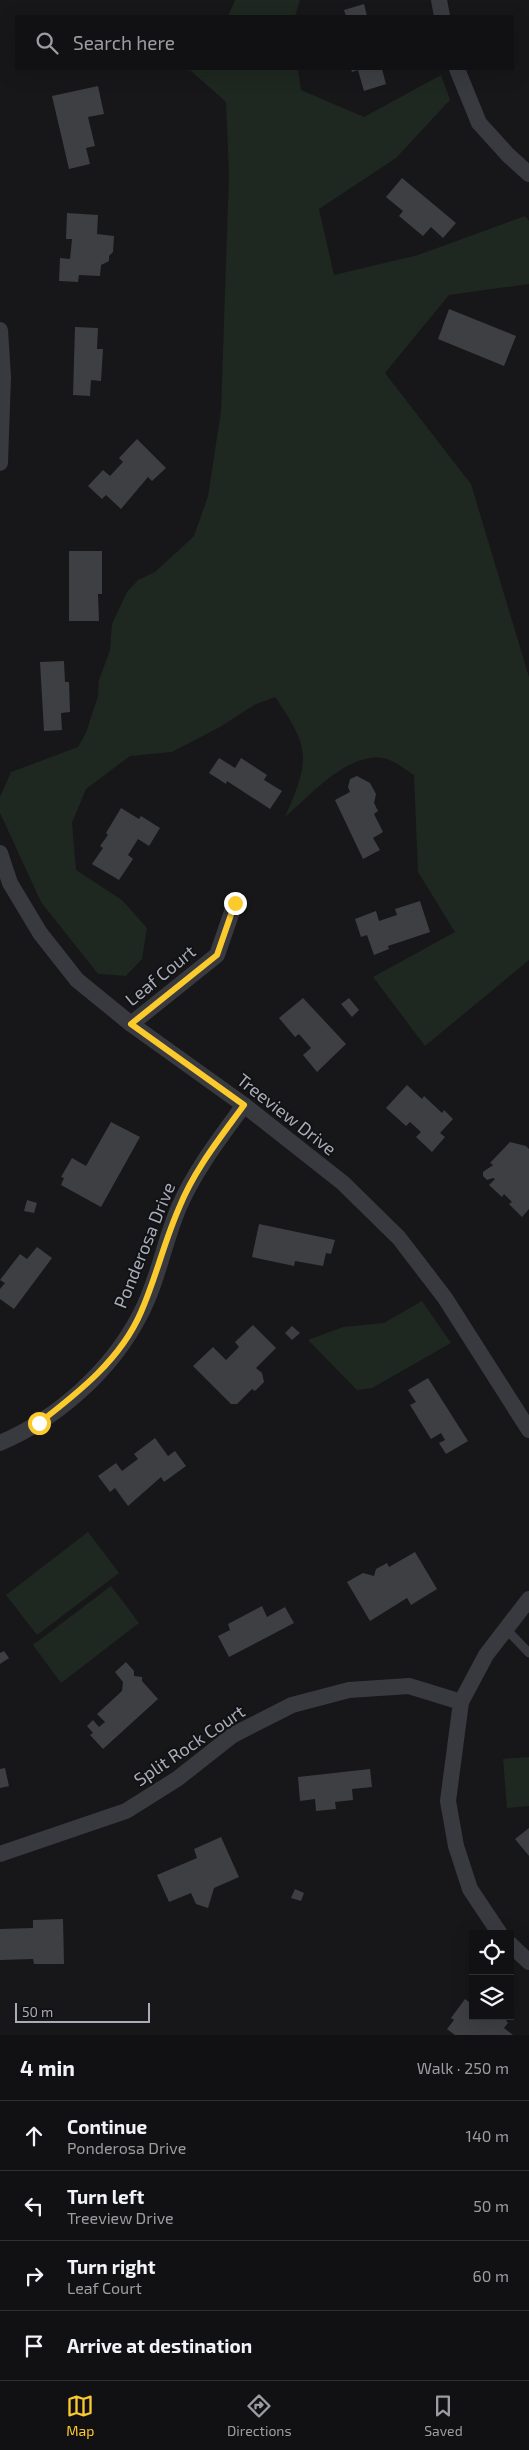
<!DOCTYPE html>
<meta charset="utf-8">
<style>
:root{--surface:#111113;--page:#1e1f21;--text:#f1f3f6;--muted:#9c9da0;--line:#303133;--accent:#fbca2c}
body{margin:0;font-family:"Exo 2",sans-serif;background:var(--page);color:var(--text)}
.controls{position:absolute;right:15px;bottom:15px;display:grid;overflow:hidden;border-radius:0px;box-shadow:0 5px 20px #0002}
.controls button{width:45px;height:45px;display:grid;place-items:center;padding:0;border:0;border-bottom:1px solid var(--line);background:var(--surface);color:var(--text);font:25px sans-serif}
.scale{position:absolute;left:15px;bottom:12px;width:135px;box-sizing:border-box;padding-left:5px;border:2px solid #a8acb9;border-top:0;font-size:14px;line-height:18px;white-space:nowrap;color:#a8acb9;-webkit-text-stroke:4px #121214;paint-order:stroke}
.stop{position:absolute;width:15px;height:15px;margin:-11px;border:4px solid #fbca2c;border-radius:50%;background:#fff}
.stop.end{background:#fbca2c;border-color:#fff;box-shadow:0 1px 5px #0008}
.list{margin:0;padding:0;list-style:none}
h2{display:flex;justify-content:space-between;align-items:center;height:65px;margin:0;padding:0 20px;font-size:21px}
h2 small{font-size:16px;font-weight:400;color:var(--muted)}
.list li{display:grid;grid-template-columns:32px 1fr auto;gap:15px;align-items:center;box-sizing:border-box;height:70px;padding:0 20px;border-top:1px solid var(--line)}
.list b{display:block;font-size:19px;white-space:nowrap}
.list p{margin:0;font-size:16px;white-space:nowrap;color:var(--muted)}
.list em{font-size:16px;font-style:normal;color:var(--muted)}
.icon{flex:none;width:28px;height:28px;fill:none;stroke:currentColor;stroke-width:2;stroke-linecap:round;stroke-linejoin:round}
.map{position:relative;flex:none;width:529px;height:2035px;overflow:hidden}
.search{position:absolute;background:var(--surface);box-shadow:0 5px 20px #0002;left:15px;right:15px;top:15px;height:55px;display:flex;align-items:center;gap:12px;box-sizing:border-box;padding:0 18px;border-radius:0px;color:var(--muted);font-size:19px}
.sheet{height:345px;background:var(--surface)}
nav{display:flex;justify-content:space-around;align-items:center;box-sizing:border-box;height:70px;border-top:1px solid var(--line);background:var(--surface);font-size:14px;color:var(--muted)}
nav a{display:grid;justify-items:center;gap:2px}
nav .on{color:var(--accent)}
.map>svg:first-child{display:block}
.green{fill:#1e2720}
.building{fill:#3e3f43}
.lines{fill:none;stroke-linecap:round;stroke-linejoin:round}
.service{stroke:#393a40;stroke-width:9}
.minor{stroke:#393a40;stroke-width:16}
.route{stroke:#fbca2c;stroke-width:6}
.labels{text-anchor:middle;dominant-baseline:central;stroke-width:4;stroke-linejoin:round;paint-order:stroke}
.street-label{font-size:18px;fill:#a8acb9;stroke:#121214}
</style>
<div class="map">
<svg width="529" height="2035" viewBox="0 0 529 2035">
<rect width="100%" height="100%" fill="#171719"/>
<g class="green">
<path d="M235,0H300L295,16H228Z"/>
<path d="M180,69H298L301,90L364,117L441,75L450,100L396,158L319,209L334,275L418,255L525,216L529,221V284L449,295L385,373L471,484L529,677V960L425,1046L373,977L455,932L418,872L414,775C406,770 396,762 387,759C350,749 311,795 285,817C310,760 311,749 275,697L254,705L220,727L172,752L130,756L86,789L72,823L76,870L122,900L147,928L142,959L126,976L98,974L41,902L0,813V797L11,772L78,747L86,733L98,696L99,680L110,650L112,624L127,592L138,580L155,572L194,536L208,496L221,411L229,174L226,102L191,71Z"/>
<path d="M422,1301L451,1343L372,1388L357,1390L308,1340L343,1327L384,1323Z"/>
<path d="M88,1532L119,1573L37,1635L6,1595Z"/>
<path d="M111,1586L139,1623L61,1683L33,1645Z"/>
<path d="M529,1757V1806L507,1808L503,1759Z"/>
</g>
<g class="building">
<path d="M364,4L367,16H346L344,10Z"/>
<path d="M351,69H382L386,84L364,91L358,70L352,72Z"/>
<path d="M98,86L104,114L88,117L95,146L86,148L90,164L69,169L52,96Z"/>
<path d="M402,178L456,223L443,238L431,227L423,236L399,216L403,211L386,197Z"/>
<path d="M67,213L98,215L97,234L114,236L113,252L109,256V261L101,265L100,276L79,275L78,282L59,281L60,258L70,259L72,239H66Z"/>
<path d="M449,309L516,336L504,366L438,339Z"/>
<path d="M75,327L98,328L97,349H103L101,381L91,380L90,396L73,395Z"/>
<path d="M137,439L166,468L152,481L148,477L121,509L106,495L102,499L88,486L103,470L110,476L123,462L119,458Z"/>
<path d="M69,551H102V594H98L99,621H69Z"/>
<path d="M64,661L65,682H69L70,712L61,713L62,730L44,731L40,662Z"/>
<path d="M219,758L235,768L241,758L267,775L264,780L282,791L270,809L227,781L226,784L209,773Z"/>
<path d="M357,776L370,783L376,794L374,803L378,811L374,814L383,832L373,838L380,850L363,859L335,800L350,792L348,787L350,779Z"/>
<path d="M121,808L139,819L141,816L160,828L149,846L138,839L128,855L133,859L119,880L92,864L103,848L100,846L108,835L106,833Z"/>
<path d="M420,901L430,932L388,946L389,949L374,955L367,935L361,937L355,919L376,911L379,921L397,915L395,909Z"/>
<path d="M303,998L346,1044L317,1072L303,1055L311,1048L299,1034L295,1037L279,1018Z"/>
<path d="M349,998L359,1010L352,1017L341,1004Z"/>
<path d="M407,1085L422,1099L424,1096L442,1113L444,1110L453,1119L440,1133L445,1137L432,1152L416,1137L421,1132L410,1122L406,1126L386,1108Z"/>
<path d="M111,1122L140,1137L101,1207L61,1185L64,1178L61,1177L72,1158L86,1166Z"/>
<path d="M510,1142L526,1146L529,1149V1209L522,1217L509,1204L512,1202L504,1194L502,1197L489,1185L495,1179L493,1178L487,1180L483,1176V1172L493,1165L490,1163Z"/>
<path d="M27,1200L37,1203L34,1213L24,1211Z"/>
<path d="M259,1224L335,1240L331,1254L326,1253L323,1266L295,1261L294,1266L252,1257Z"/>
<path d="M37,1247L52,1258L14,1309L0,1299V1289L5,1283L0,1280L20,1254L27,1259Z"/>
<path d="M253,1325L276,1348L256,1368L262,1373L264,1382L255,1391L252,1389L237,1404H231L193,1366L213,1347L226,1360L239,1347L235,1342Z"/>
<path d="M292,1326L300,1333L292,1340L285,1333Z"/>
<path d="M428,1378L468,1441L446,1454L439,1443L445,1440L441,1433L431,1439L410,1405L416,1402L408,1390Z"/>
<path d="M155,1438L168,1456L175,1451L186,1466L164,1482L161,1477L128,1506L115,1488L110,1492L98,1476L116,1463L122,1471L138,1459L134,1454Z"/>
<path d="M415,1552L437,1589L411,1605L407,1598L370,1621L347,1582L363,1573L374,1576L376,1569L387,1563L389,1567Z"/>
<path d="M262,1606L267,1617L285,1607L294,1623L229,1657L218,1636L230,1630L228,1624Z"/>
<path d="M4,1651L9,1658L0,1664V1653Z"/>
<path d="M126,1662L134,1671V1676L142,1677V1681L158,1699L103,1749L90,1735L93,1733L87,1726L93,1720L99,1727L105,1722L97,1714L122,1691L123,1682L115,1672Z"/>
<path d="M5,1768L9,1786L0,1788V1769Z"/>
<path d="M370,1769L372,1787L352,1789L353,1800L335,1802L336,1809L316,1811L315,1799L300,1801L298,1777Z"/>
<path d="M529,1828V1856L515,1839Z"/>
<path d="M221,1837L239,1877L214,1888L208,1908L196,1904L191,1893L169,1902L157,1875L197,1858L194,1849Z"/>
<path d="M295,1889L304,1893L301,1901L291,1898Z"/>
<path d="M63,1919L64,1964H34L33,1959L0,1960V1929L33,1928V1920Z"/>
<path d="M465,1999L473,2005V2016H488L494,2020L491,2016H503L508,2023L504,2028L513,2035H455L447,2029L454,2020L451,2018Z"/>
</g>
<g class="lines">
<path class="service" d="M506,1629L529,1653"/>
<g class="minor">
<path d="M439,0L442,16"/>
<path d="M457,69L479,123L508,155L529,174"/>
<path d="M0,330L3,377L0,463"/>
<path d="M0,853L10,883L40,933L77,980L131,1024L244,1105L343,1183L399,1238L445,1298L529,1430"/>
<path d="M131,1024L217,955L235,903"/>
<path d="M0,1443C58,1418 111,1371 140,1315C158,1281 164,1242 179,1207C195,1170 220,1138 244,1105"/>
<path d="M0,1854L126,1811L177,1779L233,1735L292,1705L349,1690L409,1686L461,1702"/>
<path d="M500,1934L470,1889L456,1846L448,1801L461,1702L486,1655L529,1599"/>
<path d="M510,1944L529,1962"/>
</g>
</g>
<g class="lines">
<path class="route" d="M39,1423C79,1392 121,1359 141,1312C156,1278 164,1242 179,1208C194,1170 220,1138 244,1105L131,1024L217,955L235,903"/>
</g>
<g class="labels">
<g class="street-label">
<text transform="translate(160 975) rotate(-39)">Leaf Court</text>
<text transform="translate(287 1114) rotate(38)">Treeview Drive</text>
<text transform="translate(144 1245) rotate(-68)">Ponderosa Drive</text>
<text transform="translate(189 1745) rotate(-34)">Split Rock Court</text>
</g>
</g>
</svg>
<div class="controls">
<button><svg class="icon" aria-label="locate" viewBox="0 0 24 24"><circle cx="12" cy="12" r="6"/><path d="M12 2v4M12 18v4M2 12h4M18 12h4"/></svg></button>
<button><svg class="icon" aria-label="layers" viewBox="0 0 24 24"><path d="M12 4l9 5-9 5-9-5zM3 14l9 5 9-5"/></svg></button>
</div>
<div class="scale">50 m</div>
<div class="stop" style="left:39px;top:1423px"></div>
<div class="stop end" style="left:235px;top:903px"></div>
<div class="search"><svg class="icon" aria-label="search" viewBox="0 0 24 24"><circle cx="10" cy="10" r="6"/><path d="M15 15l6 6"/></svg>Search here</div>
</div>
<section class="sheet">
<h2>4 min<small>Walk · 250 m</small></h2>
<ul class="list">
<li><svg class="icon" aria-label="ahead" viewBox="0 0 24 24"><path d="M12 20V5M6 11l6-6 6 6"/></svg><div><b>Continue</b><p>Ponderosa Drive</p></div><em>140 m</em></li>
<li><svg class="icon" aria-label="left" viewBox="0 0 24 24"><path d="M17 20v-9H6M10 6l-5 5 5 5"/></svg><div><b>Turn left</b><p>Treeview Drive</p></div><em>50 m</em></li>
<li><svg class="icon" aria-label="right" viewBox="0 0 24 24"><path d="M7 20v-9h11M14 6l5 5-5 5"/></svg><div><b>Turn right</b><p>Leaf Court</p></div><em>60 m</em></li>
<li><svg class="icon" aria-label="arrive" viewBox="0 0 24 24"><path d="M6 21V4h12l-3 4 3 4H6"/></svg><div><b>Arrive at destination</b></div></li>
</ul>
</section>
<nav>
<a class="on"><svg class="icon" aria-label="map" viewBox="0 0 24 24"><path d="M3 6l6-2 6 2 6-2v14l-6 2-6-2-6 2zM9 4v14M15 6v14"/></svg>Map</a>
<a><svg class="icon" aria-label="directions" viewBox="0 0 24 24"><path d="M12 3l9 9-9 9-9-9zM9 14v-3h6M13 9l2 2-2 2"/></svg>Directions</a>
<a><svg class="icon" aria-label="saved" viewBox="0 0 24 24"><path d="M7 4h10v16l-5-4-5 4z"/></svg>Saved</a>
</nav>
